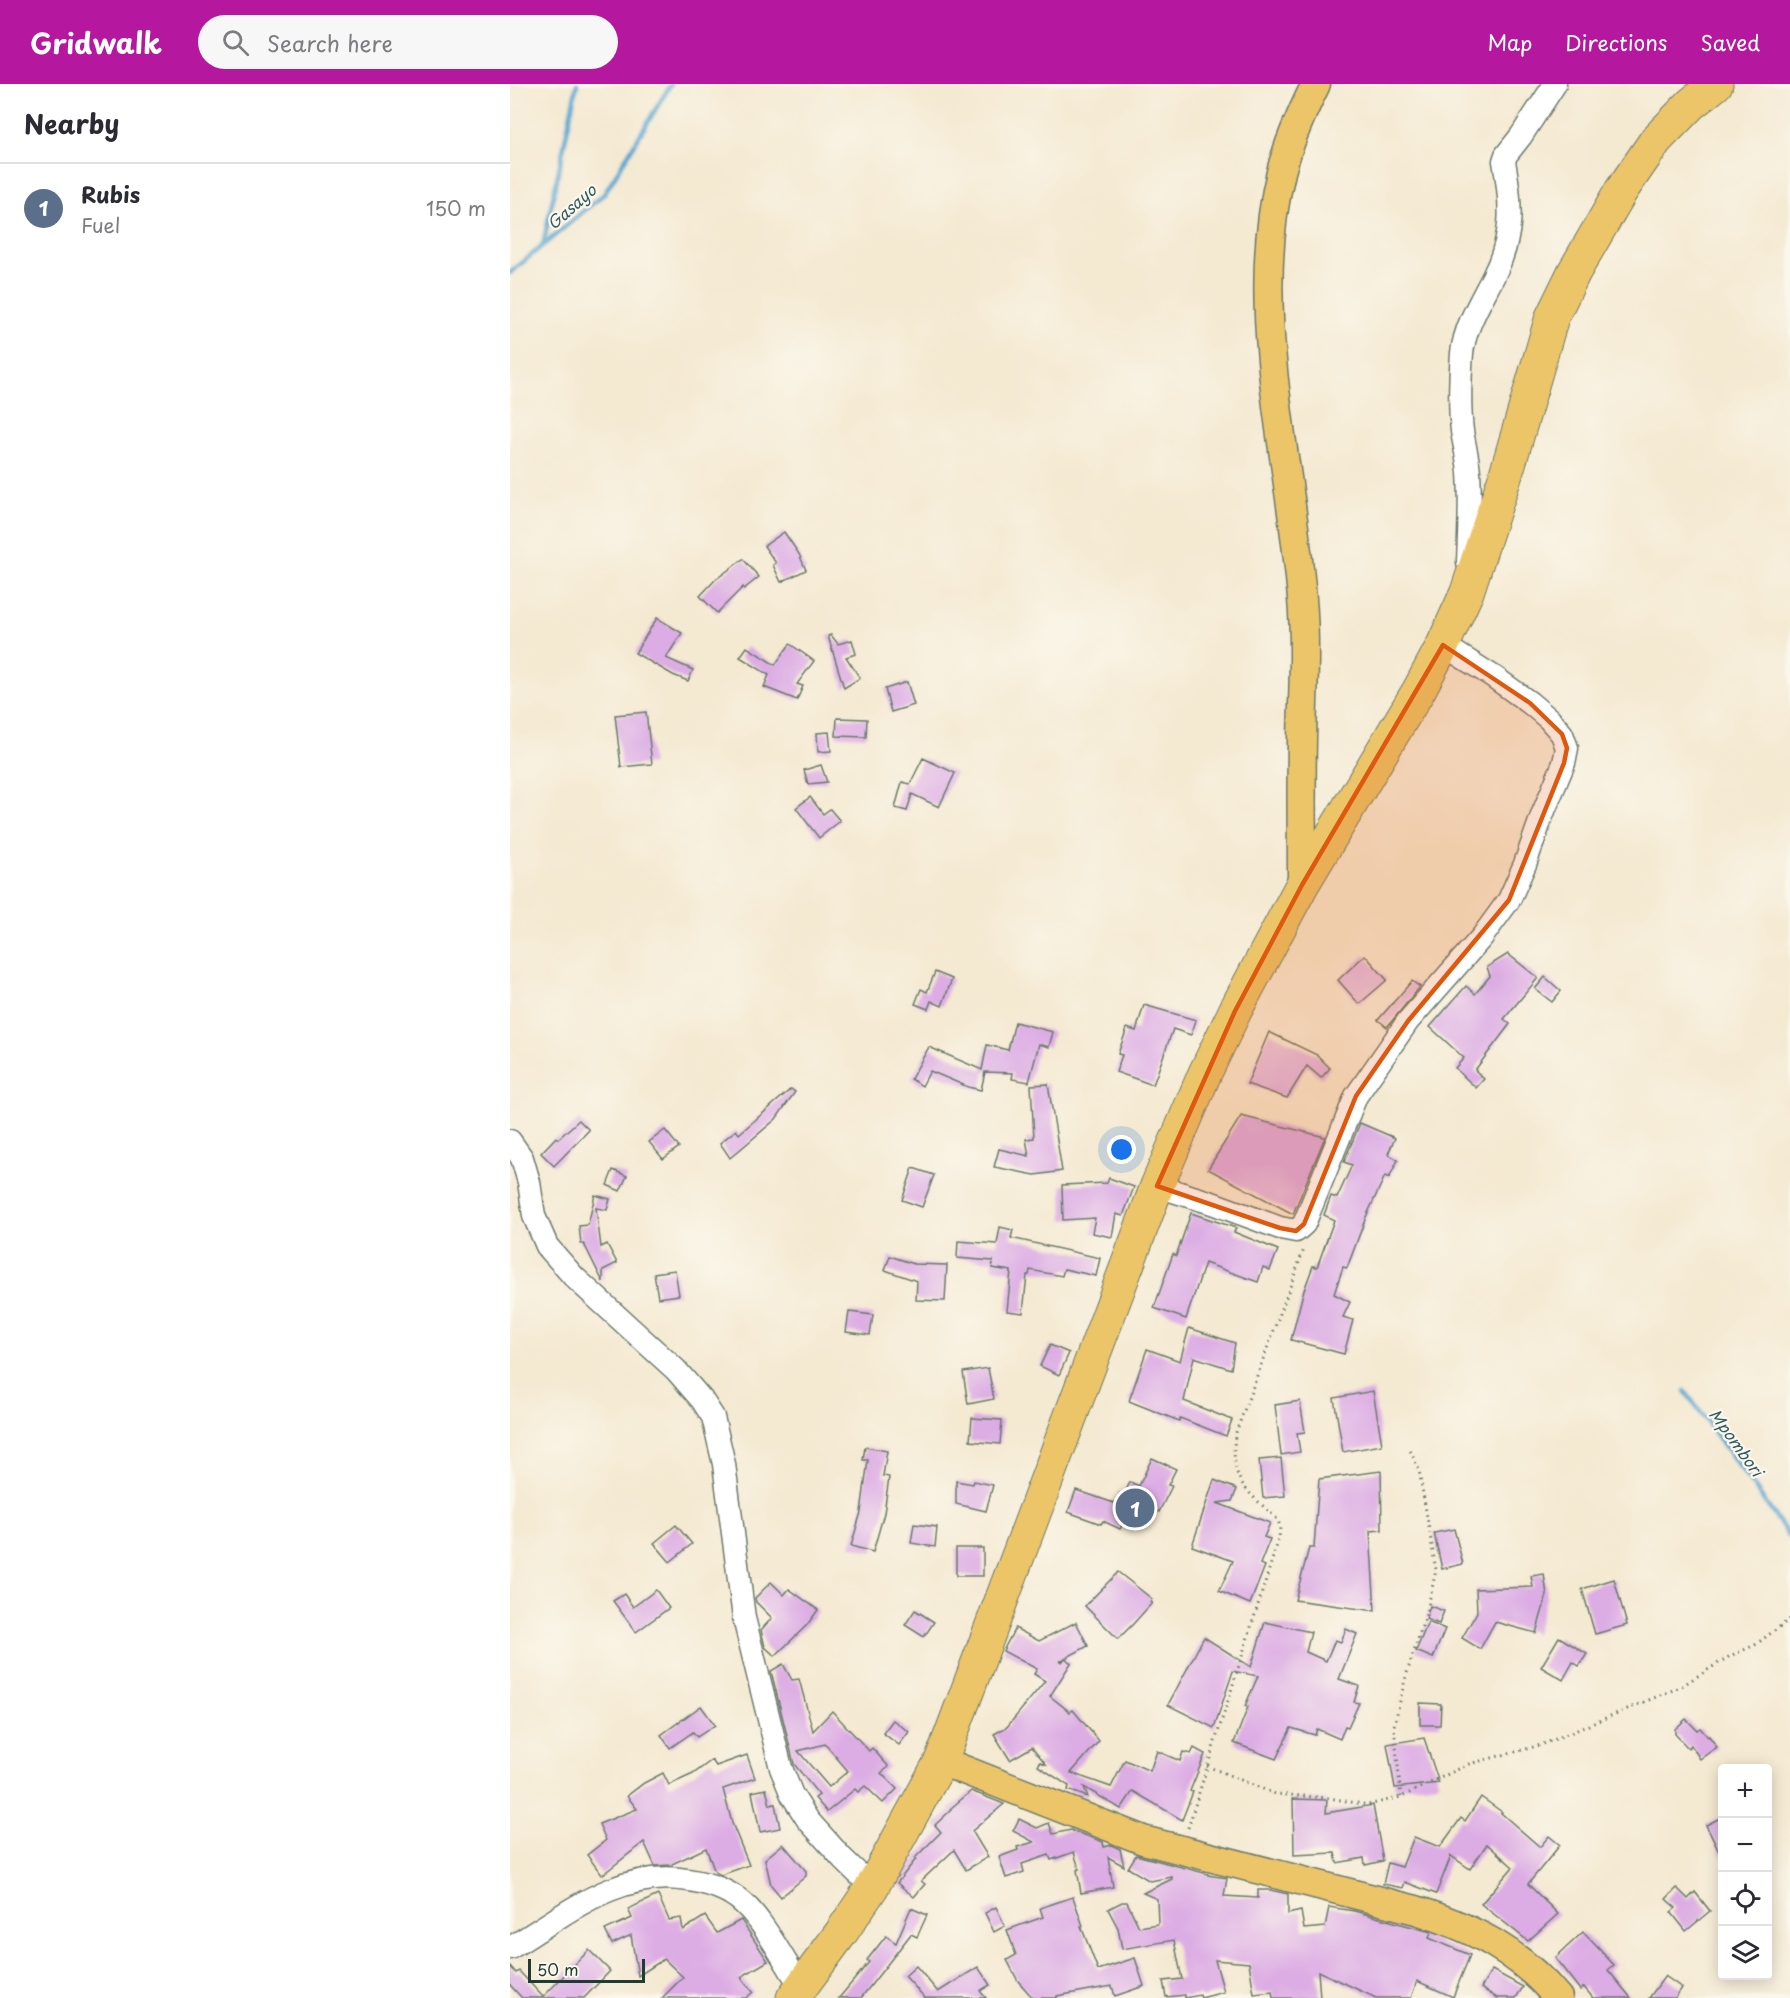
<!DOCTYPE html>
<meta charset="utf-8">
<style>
:root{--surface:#fff;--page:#f7f7f7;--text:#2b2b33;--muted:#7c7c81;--line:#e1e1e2;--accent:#b5179e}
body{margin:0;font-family:"Playpen Sans",sans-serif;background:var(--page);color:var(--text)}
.controls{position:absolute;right:18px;bottom:18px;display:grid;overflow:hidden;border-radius:6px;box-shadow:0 3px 15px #0003}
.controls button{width:54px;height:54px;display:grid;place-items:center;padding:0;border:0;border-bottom:2px solid var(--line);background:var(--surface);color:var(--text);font:30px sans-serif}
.scale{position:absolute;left:18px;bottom:15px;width:117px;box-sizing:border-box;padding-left:6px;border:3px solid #1f3d34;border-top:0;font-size:16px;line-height:21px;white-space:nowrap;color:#1f3d34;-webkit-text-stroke:4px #fbf7ec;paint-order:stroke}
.you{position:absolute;left:612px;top:1066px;width:21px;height:21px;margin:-15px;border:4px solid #fff;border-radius:50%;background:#1a73e8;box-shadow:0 0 0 9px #1a73e833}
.badge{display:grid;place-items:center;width:39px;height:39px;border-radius:50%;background:var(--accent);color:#fff;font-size:20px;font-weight:700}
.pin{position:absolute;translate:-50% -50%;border:3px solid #fff;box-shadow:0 2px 6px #0006}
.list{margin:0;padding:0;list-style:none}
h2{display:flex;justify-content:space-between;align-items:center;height:78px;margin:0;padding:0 24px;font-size:26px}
h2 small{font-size:20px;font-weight:400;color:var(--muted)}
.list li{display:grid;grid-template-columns:39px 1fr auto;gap:18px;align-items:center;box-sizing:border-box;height:90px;padding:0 24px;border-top:2px solid var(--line)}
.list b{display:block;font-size:22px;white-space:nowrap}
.list p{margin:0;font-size:20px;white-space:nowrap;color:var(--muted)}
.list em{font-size:20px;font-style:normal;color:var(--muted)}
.icon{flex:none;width:33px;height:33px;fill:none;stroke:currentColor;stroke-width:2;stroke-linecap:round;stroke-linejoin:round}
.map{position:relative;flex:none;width:1280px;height:1914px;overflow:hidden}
header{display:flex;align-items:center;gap:36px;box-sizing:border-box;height:84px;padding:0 30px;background:var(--accent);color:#fff}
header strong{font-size:28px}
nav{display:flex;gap:33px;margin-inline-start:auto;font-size:21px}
.search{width:420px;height:54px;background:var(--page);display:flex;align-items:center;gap:15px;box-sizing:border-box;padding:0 21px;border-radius:33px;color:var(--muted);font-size:22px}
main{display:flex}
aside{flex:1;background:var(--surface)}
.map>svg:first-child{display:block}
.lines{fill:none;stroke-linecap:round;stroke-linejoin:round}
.stream{stroke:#56a5d0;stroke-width:4.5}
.building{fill:#dcace4;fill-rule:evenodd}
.minor-casing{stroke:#6a796b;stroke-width:25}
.major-casing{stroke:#6a796b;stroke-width:31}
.highway-casing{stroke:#6a796b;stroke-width:35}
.path{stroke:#6a796b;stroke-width:3;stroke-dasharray:1.5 4.5;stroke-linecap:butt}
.minor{stroke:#fff;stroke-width:22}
.major{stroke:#edc569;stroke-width:28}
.highway{stroke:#edc569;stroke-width:33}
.marked{fill:#de580e;fill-opacity:0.2;stroke:#de580e;stroke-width:4.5;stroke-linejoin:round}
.labels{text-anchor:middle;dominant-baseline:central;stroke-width:4.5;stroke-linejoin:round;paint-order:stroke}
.water-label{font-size:16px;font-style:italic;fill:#305c63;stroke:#fbf7ec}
</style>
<header>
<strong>Gridwalk</strong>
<div class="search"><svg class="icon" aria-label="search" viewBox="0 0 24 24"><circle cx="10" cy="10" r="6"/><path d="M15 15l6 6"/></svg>Search here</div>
<nav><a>Map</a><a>Directions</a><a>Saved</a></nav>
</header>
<main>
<aside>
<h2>Nearby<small></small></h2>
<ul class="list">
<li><span class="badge" style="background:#5c6f8a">1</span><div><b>Rubis</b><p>Fuel</p></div><em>150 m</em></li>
</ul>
</aside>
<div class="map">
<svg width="1280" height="1914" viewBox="0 0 1280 1914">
<rect width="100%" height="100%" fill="#fbf7ec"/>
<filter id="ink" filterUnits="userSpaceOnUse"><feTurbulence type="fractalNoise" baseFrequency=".0167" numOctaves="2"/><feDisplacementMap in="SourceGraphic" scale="12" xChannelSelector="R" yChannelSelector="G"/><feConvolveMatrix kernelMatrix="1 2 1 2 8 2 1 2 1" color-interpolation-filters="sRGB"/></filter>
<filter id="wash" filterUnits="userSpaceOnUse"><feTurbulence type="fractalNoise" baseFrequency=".008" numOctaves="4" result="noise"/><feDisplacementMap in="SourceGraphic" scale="24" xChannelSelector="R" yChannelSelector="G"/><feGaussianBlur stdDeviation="1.35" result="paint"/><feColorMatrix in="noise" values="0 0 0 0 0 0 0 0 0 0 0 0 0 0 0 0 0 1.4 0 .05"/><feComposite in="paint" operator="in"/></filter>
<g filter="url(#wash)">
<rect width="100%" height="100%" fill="#f4e9d1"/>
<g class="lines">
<g class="stream">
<path d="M33,161L67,0"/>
<path d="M0,189L94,110L161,0"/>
<path d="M1175,1307L1280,1453"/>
</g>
</g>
<g id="blocks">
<g class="building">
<path d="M274,448L289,470L296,486L271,498L263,481L266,479L254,462Z"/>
<path d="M233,475L249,493L234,505L233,503L207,529L190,512L205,496Z"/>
<path d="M147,534L172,549L156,574L183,586L178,597L163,591L125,569Z"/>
<path d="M321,551L328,560L342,556L346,570L336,573L350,594L334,604L318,552Z"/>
<path d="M280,560L304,577L287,600L293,602L287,616L254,603L259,591L230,573L237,563L265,581Z"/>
<path d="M397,598L404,621L381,628L375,605Z"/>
<path d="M136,628L142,680L111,683L105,631Z"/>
<path d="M327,634L357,635L356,653L326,652Z"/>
<path d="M319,648L321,667L308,668L307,649Z"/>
<path d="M413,674L445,689L429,723L402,710L397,727L385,724L392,698L400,700Z"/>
<path d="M311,681L317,698L298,700L294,686Z"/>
<path d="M300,713L313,730L320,725L330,737L309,754L286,724Z"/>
<path d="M998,870L1028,894L994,935L1000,940L965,986L974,995L966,1004L945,984L954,974L920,943L956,902L965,910L980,892L977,883Z"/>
<path d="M855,871L877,896L849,920L828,896Z"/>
<path d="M425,888L442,895L432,922L421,917L418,925L405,920L411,905L417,908Z"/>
<path d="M1035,893L1051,907L1042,918L1025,905Z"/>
<path d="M902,897L910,903L877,943L868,936Z"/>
<path d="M634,921L686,936L681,951L663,945L643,1001L606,988L612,971L608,970L617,944L626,947Z"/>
<path d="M505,938L543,948L539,963L529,960L519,998L502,995L503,989L475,988L471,1006L458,1003L420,987L412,1002L401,995L419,963L472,986L477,961L498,966Z"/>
<path d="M759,948L807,971L820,984L811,994L797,982L777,1014L737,1000Z"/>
<path d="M538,1000L552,1087L525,1091L484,1083L489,1065L519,1072L516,1055L524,1054L521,1001Z"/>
<path d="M281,1005L285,1008L266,1035L220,1074L210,1059L226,1046L229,1050Z"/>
<path d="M731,1032L815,1053L783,1130L698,1085Z"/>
<path d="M69,1036L79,1046L44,1082L31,1069L46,1053L48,1055Z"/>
<path d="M850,1039L885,1054L878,1070L888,1076L879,1094L875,1092L856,1133L837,1184L833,1183L824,1210L840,1218L833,1233L843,1236L834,1270L781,1256L793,1209L803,1182L807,1183L824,1136L814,1131L821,1112L827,1114L842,1081L834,1078Z"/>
<path d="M155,1046L169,1063L153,1075L139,1058Z"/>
<path d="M403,1084L424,1091L412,1123L392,1116Z"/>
<path d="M103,1086L117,1092L110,1107L97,1101Z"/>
<path d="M599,1094L624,1103L613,1132L606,1130L602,1153L582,1149L585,1134L553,1136L552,1101L597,1099Z"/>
<path d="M85,1111L100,1115L97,1126L86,1124L91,1163L97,1160L107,1179L93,1186V1198L74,1160H71L69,1142L78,1141Z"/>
<path d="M681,1129L726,1144L724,1148L768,1166L760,1186L753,1183L748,1198L695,1179L676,1235L644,1224L663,1170L666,1172Z"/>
<path d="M490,1143L503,1146L501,1154L590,1174L586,1192L554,1185L552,1192L520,1186L519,1191H517L513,1229L497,1227L501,1187L482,1184L483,1177L447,1174L448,1157L487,1160Z"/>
<path d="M380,1172L404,1180L437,1181L435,1217L406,1216L407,1197L375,1186Z"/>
<path d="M165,1186L169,1211L148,1214L144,1189Z"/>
<path d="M339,1228L363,1231L360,1251L336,1248Z"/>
<path d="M679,1244L725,1259L721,1285L684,1273L674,1317L722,1336L716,1352L670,1334L669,1337L619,1317L637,1265L670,1277Z"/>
<path d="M540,1261L559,1269L549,1291L530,1282Z"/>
<path d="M478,1284L484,1315L458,1320L453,1288Z"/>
<path d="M863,1307L872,1361L833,1368L824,1314Z"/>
<path d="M790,1317L795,1348L787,1349L790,1368L771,1371L765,1321Z"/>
<path d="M462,1334L492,1336L490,1360L460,1357Z"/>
<path d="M355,1363L377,1367L373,1392L379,1393L374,1429L363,1468L341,1462L351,1428L358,1376H353Z"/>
<path d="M642,1374L666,1385L658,1401L662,1402L649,1428L626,1416L610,1445L593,1437L591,1440L558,1428L566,1406L604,1419L610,1409L614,1411L620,1398L629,1402Z"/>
<path d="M771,1374L775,1412L753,1414L749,1376Z"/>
<path d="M871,1387L872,1446L860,1447L865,1527L785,1516L799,1464H804L809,1395Z"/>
<path d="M704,1396L727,1405L722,1417L707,1419L760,1439L754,1453L760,1455L750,1480L755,1482L740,1520L709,1507L723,1477L682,1462Z"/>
<path d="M446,1397L463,1400L464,1397L483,1401L476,1427L446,1420Z"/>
<path d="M404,1440L427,1443L425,1463L401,1459Z"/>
<path d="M166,1441L182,1460L160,1478L144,1459Z"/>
<path d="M944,1445L953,1480L932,1485L924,1449Z"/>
<rect x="446" y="1464" width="27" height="28"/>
<path d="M608,1488L642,1515L640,1518L642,1519L624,1539L608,1555L575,1522Z"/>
<path d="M1034,1490L1037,1511L1026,1549L985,1538L970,1565L952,1554L967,1528L966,1505L1023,1503L1021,1492Z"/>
<path d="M1104,1495L1117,1541L1085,1550L1072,1505Z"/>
<path d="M261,1498L274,1511L279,1505L308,1526L297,1541L265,1572L255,1563L251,1546L262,1534L246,1518L245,1514Z"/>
<path d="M146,1506L159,1524L126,1548L103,1517L114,1510L123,1523Z"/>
<path d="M920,1522L934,1527L929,1540L916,1535Z"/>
<path d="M405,1526L424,1538L414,1553L395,1541Z"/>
<path d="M566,1538L578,1562L550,1577L552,1578L555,1574L561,1579L540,1612L560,1628L563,1626L589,1657L561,1689L601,1703L615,1676L640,1687L647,1667L670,1677L673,1668L681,1670L684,1664L695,1670L680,1707L683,1708L672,1736L623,1707L611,1725L574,1703L578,1713L558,1706L559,1702L528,1682L530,1678L536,1680L522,1663L500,1676L484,1650L497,1643L535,1597L524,1590L527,1585L493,1567L505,1544L529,1557Z"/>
<path d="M755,1538L801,1548L796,1568L816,1577L825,1556L831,1558L836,1545L847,1550L829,1595L849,1602L844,1618L849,1619L838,1643L835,1642L830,1655L807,1645L805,1651L781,1644L766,1675L724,1659L738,1623L735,1622L748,1592L723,1587L704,1644L658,1621L694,1553L741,1583Z"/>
<path d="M918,1538L935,1545L923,1574L906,1567Z"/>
<path d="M1049,1553L1077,1570L1069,1582L1063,1578L1053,1596L1031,1583Z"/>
<path d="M273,1580L282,1596L289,1595L303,1647L322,1627L359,1667L362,1664L379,1683L371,1689L387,1705L373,1719L355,1702L348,1708L345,1705L317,1728L305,1714L309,1711L284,1680L261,1587ZM315,1660L338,1687L319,1703L288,1667Z"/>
<path d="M910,1619L931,1620L930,1641H910Z"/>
<path d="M191,1622L205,1641L187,1653L183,1648L160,1664L151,1651Z"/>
<path d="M1176,1635L1187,1646L1190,1644L1198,1653L1199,1652L1207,1663L1190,1675L1181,1661L1178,1664L1165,1650V1645Z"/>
<path d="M383,1636L399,1648L389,1661L373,1649Z"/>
<path d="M914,1654L929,1699L885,1704L877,1660Z"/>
<path d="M237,1671L245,1694L213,1705L222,1739L239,1781L211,1791L205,1788L196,1764L160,1781L145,1782L134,1758L92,1791L77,1771L96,1756L89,1740L127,1725L117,1712L134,1699L153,1689L159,1701L183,1690L202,1676L206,1682Z"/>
<path d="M256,1705L260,1721L265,1720L270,1744L250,1748L242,1708Z"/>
<path d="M461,1707L494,1720L462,1747L478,1773L456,1786L444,1766L411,1797L415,1800L404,1813L387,1799L406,1775L405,1774L431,1748L425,1741L441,1726L440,1725Z"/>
<path d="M971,1713L992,1728L991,1729L1030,1763L1039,1752L1050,1761L1018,1800L1048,1830L1018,1857L971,1820L1003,1783L977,1760L960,1785L941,1772L926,1810L895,1798L893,1804L873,1800L878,1779L892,1783L904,1753L930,1763L951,1734L955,1737Z"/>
<path d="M783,1715L817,1716L816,1729L863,1721L873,1777L855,1781L854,1774L827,1779L825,1769L784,1771Z"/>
<path d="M1212,1733V1774L1196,1741Z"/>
<path d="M509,1735L527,1744L539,1739L543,1750L561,1746L593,1758L594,1763L601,1761L610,1765L614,1782L598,1773L603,1803L571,1809L567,1786L569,1785L564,1768L541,1776L539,1771L512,1780L514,1788L496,1794L489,1773L508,1766L507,1763L524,1758L503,1747Z"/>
<path d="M273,1760L296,1787V1792L271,1813L261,1801L255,1775Z"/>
<path d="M626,1771L698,1790V1791L717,1794L714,1812L748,1814V1806H760L778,1810V1830L791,1827L794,1845L815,1843L819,1823L844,1827L921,1848L919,1854L960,1871L943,1913L907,1897L901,1914H866L808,1887L810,1914H763L762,1908L744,1910L739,1879L705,1876L714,1908L691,1914L690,1911L675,1914V1911L656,1913L653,1897L672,1895L664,1856L612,1865L608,1844L598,1825L612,1818H617L629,1843L648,1840L647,1815L633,1809L662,1795V1793L640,1797L618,1784Z"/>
<path d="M1167,1804L1178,1815L1185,1808L1200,1827L1176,1847L1161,1828L1166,1824L1156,1815Z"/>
<path d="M148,1811L159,1836L171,1834L173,1846L195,1832L207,1849L231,1836L258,1877L231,1893L243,1908L236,1914H152L173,1893L154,1875L128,1892L121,1851L102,1860L95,1846L122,1834L118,1825Z"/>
<path d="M563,1813L573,1842H571L588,1886L625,1874L634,1902L605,1912L602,1902L547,1912V1914H523L508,1897L497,1876L506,1871L497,1846L533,1833L530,1824Z"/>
<path d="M486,1823L495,1842L484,1848L475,1829Z"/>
<path d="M401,1824L417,1831L407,1853L401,1850L351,1914H329L359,1878L357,1876L376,1852L386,1859Z"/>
<path d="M1073,1848L1104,1881L1098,1886L1121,1914H1083L1074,1903L1070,1906L1045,1874Z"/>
<path d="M79,1866L100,1887L74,1914H12L0,1901V1882L6,1889L9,1887L33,1913Z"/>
<path d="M406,1882L428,1908L468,1883L480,1901L470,1907L476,1914H415L395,1892Z"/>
<path d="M982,1886L1013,1903L1006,1914H987L971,1904Z"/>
<path d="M1155,1892L1172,1904L1165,1914H1139Z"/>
</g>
</g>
</g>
<g filter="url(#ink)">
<use href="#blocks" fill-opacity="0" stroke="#6a796b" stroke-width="1.5"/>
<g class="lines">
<defs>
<g id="minor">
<path d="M958,479C959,449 961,418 959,388C958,374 954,360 952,347C949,321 950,295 952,269C955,242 971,217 983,193C1004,152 1002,121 994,77L996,71L1011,52L1045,0"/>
<path d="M0,1057L12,1074L19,1098L24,1132L37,1162L64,1193L166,1286L192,1316L203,1333L214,1380L234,1534L271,1684L282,1711L298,1736L333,1775L362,1803"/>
<path d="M647,1102L702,1119L770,1144L786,1147L794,1140L846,1012L898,937L972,853L999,816L1015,780L1033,729L1054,679L1057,664L1052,650L1039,635L1020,619L984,593L933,561"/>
<path d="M0,1864C57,1830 107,1785 178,1796C198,1799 217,1805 232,1818C254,1837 275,1879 292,1904"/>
</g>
<g id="major">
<path d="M792,801C792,752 791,704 792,656C793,609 796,562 792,515C781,376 737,228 771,88C779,57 792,28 806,0"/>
<path d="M431,1677L633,1756L906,1826C963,1844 1009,1867 1048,1914"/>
</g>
<path id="highway" d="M283,1914L331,1849L362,1803L431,1677L647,1102L695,989L725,927L792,801L909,606L933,561L957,508L996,390L1042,233L1064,188L1111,107L1146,56L1181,20L1206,0"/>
</defs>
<use href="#minor" class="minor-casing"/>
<use href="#major" class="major-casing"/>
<use href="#highway" class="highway-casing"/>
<g class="path">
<path d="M697,1682L765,1710L819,1714L858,1721L891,1713L959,1680L1031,1661L1170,1603L1220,1572L1245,1561L1280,1535"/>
<path d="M891,1713L884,1642L896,1592L917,1527L926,1486L909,1386L899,1364"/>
<path d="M678,1744L769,1454L770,1443L768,1436C736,1405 720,1400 725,1351L794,1165"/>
</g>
<use href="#minor" class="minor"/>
<use href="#major" class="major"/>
<use href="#highway" class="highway"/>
</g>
</g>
<path class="marked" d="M933,561L1020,619L1052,650L1057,664L1054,679L999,816L898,937L846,1012L794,1140L786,1147L770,1144L647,1102L725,927L792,801Z"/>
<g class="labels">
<g class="water-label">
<text transform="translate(61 122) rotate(-41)">Gasayo</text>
<text transform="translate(1227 1358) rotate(54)">Mpombori</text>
</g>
</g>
</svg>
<div class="controls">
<button>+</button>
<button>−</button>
<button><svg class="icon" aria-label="locate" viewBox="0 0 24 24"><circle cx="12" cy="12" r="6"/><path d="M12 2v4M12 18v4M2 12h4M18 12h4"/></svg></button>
<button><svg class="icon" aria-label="layers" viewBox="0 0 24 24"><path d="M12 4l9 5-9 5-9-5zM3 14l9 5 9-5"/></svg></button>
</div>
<div class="scale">50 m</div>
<div class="you"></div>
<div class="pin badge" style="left:625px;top:1424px;background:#5c6f8a">1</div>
</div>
</main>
